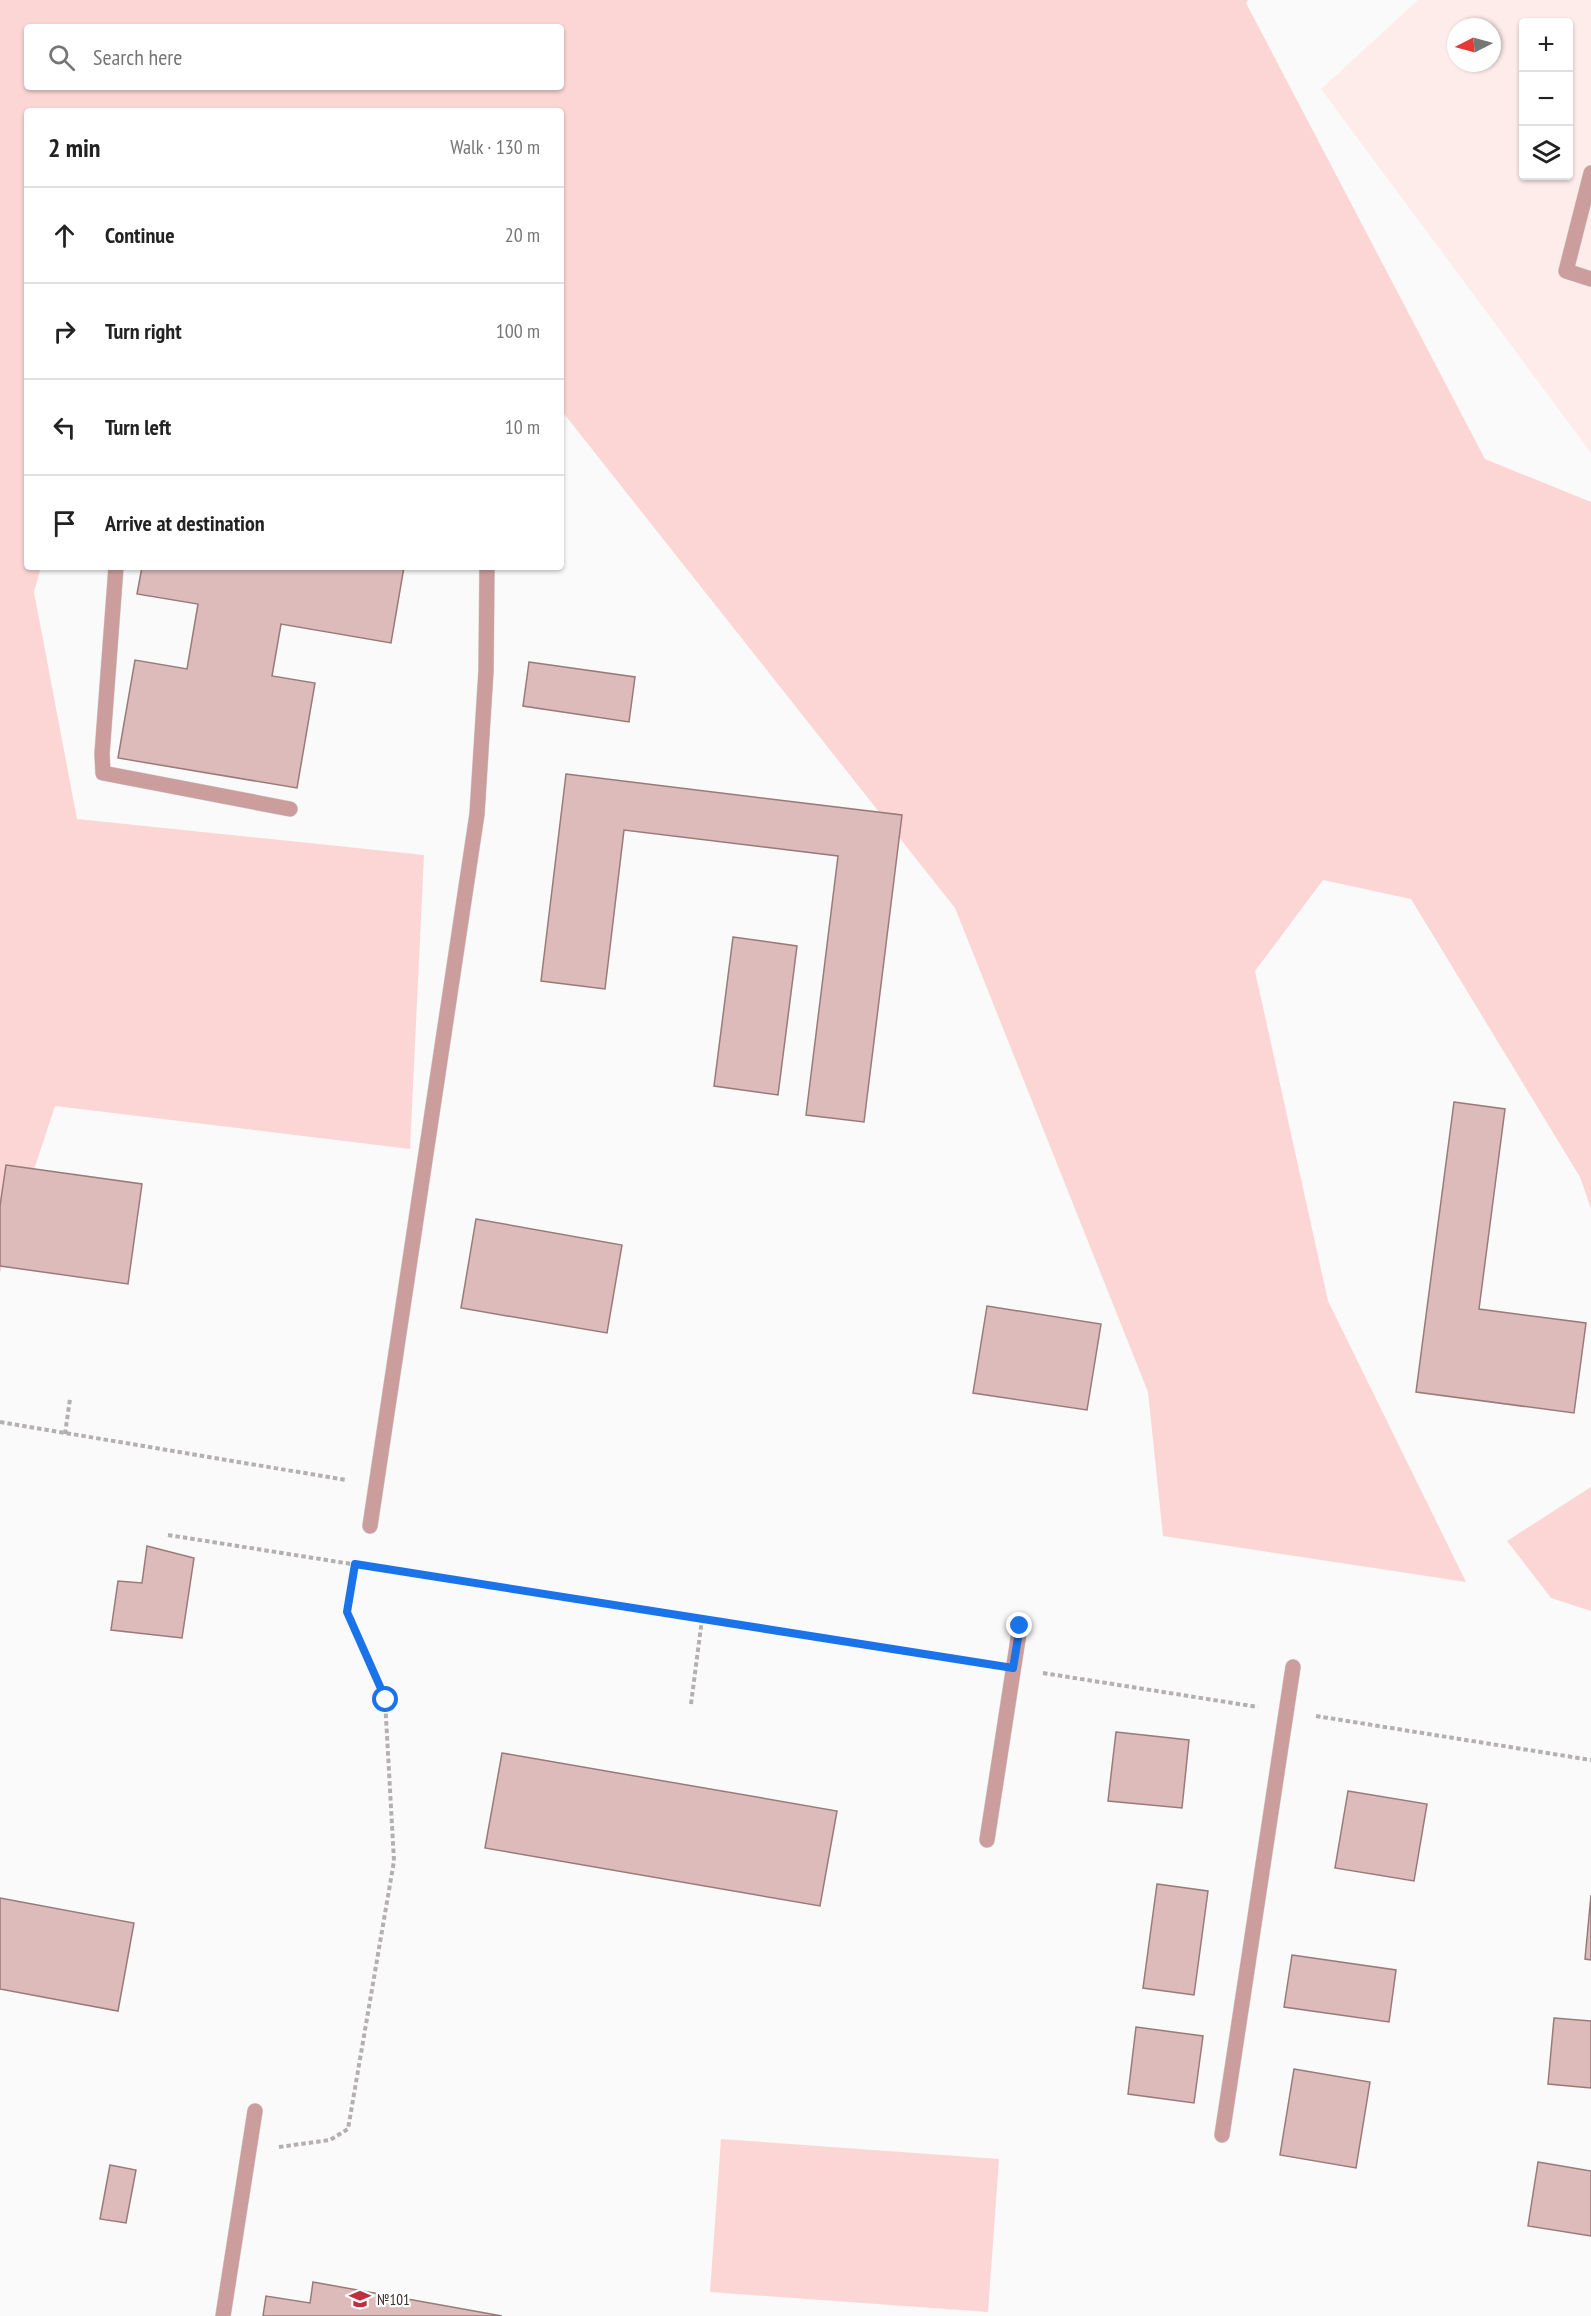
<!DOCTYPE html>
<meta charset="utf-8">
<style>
:root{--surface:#fff;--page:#f6f6f6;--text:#222;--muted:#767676;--line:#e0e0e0}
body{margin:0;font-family:"PT Sans Narrow",sans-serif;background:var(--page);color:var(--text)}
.controls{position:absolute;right:18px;top:18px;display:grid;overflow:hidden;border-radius:6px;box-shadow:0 2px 4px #0004}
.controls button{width:54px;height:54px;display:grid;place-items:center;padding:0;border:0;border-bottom:2px solid var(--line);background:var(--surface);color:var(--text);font:30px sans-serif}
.compass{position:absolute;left:1447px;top:18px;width:54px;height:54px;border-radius:50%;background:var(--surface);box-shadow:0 2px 4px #0004;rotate:264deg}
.stop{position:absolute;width:18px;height:18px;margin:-14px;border:4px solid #1a73e8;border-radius:50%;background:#fff}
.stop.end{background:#1a73e8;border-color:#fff;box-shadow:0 2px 6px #0008}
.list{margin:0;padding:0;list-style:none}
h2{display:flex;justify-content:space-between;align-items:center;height:78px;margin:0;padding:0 24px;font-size:26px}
h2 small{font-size:20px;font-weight:400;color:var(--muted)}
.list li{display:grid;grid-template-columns:39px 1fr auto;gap:18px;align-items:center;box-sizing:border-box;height:96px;padding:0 24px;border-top:2px solid var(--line)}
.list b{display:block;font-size:22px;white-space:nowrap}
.list em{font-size:20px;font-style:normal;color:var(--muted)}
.icon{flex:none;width:33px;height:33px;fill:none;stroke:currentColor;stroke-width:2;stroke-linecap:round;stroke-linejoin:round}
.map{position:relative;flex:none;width:1591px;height:2316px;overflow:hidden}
.search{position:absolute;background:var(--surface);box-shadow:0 2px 4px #0004;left:24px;top:24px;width:540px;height:66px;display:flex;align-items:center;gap:15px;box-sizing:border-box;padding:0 21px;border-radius:6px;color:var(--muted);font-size:22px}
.panel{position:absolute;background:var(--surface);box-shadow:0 2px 4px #0004;left:24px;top:108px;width:540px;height:462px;border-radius:6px}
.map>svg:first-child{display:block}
.built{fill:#feeceb;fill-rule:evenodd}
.green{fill:#fcd6d5;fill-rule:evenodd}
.building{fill:#ddbbba;stroke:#9a7a79;stroke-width:1.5}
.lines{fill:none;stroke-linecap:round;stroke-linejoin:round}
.lane-casing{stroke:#d7d5d4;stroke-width:16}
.street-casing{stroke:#d7d5d4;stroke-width:16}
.path{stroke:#b5b0b0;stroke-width:4;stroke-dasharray:4.5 3;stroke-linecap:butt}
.lane{stroke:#cb9e9d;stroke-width:15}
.street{stroke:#cb9e9d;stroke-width:15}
.route{stroke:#1a73e8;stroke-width:8}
.labels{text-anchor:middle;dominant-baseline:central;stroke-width:4.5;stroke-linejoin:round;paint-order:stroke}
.poi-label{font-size:15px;fill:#372a29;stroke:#fff;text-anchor:start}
</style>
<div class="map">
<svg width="1591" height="2316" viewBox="0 0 1591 2316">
<rect width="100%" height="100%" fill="#fafafa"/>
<path class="built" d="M1418,0H1591V453L1321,89ZM1524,22H1568V176H1524ZM1456,27H1492V63H1456Z"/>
<g class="green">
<path d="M0,0H1248L1246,3L1485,459L1591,502V1209L1580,1177L1411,899L1323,880L1255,971L1328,1301L1466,1582L1163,1536L1148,1392L955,908L561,410V111H27V567H41L34,592L77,819L424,855L410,1149L55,1106L0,1273ZM27,27H561V87H27Z"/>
<path d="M1591,1487V1611L1551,1598L1507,1541Z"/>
<path d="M721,2139L999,2159L988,2312L710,2292Z"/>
</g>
<g class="building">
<path d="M142,567H404L391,643L281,624L272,676L315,683L297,788L118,758L135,660L187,669L198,604L137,594Z"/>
<path d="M529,662L635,677L629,722L523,706Z"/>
<path d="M566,774L902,815L864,1122L806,1115L838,856L624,830L605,989L541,981Z"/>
<path d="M733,937L797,946L778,1095L714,1086Z"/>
<path d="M1454,1102L1505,1109L1479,1309L1586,1323L1574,1413L1416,1392Z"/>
<path d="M6,1165L142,1184L128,1284L0,1266V1206Z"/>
<path d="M476,1219L622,1245L607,1333L461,1308Z"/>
<path d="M987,1306L1101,1324L1087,1410L973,1393Z"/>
<path d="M147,1546L194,1558L182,1638L111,1630L118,1581L142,1583Z"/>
<path d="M1116,1732L1189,1740L1182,1808L1108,1801Z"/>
<path d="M502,1753L837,1811L820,1906L485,1848Z"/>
<path d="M1348,1791L1427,1804L1414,1881L1335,1868Z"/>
<path d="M1157,1884L1208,1891L1194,1995L1143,1988Z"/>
<path d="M1591,1895V1960L1585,1959Z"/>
<path d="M0,1898L134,1923L118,2011L0,1989Z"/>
<path d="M1292,1955L1396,1970L1389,2022L1284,2007Z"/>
<path d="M1554,2018L1591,2021V2088L1548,2084Z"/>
<path d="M1136,2027L1203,2036L1194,2103L1128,2094Z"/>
<path d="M1294,2069L1370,2082L1356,2168L1280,2155Z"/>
<path d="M1538,2162L1591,2171V2236L1528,2226Z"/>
<path d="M110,2165L136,2170L126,2223L100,2219Z"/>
<path d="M313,2282L502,2316H263L266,2296L310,2303Z"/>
</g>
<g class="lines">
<defs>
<g id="lane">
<path d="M1591,173L1566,271L1591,279"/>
<path d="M116,567L102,754L103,773L290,809"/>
<path d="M370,1526L477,814L486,671L487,567"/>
<path d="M987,1840L1020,1626"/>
<path d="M223,2316L255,2111"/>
</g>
<path id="street" d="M1222,2135L1293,1667"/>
</defs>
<use href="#lane" class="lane-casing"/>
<use href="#street" class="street-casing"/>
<g class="path">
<path d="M0,1422L346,1480"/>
<path d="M65,1434L70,1399"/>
<path d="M168,1535L985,1664"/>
<path d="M1043,1673L1258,1707"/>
<path d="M691,1704L702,1619"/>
<path d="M1316,1716L1591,1760"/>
<path d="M279,2147L330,2140L348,2129L394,1861L385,1700L347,1612L355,1564"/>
</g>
<use href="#lane" class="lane"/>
<use href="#street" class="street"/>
</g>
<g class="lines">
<path class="route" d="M386,1700L347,1612L355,1564L1013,1668L1020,1626"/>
</g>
<defs>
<symbol id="school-bare" viewBox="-9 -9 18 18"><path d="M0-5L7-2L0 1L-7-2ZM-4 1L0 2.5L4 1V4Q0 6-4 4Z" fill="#bf2f3f" stroke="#fff" stroke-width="2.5" paint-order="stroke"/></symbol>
</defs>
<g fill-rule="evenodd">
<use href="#school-bare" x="345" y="2284" width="30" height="30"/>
</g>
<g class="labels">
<g class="poi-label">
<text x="377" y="2299">№101</text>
</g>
</g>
</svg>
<div class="controls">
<button>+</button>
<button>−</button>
<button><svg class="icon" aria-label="layers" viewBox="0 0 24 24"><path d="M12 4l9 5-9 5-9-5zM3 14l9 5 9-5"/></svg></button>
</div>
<svg class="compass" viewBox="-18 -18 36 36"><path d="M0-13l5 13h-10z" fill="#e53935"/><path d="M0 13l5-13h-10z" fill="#767676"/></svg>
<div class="stop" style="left:386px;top:1700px"></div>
<div class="stop end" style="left:1020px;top:1626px"></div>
<div class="search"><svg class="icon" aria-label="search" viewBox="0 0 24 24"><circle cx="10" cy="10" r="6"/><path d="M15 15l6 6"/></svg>Search here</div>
<section class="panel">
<h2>2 min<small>Walk · 130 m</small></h2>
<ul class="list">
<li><svg class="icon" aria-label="ahead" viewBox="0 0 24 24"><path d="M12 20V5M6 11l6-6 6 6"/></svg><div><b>Continue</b></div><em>20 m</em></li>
<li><svg class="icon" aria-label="right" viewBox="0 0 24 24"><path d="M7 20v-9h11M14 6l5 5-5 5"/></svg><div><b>Turn right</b></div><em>100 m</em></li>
<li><svg class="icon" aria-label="left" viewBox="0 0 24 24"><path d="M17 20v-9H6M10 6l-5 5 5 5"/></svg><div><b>Turn left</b></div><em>10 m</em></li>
<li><svg class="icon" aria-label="arrive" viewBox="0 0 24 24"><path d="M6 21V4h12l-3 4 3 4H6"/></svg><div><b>Arrive at destination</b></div></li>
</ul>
</section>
</div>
